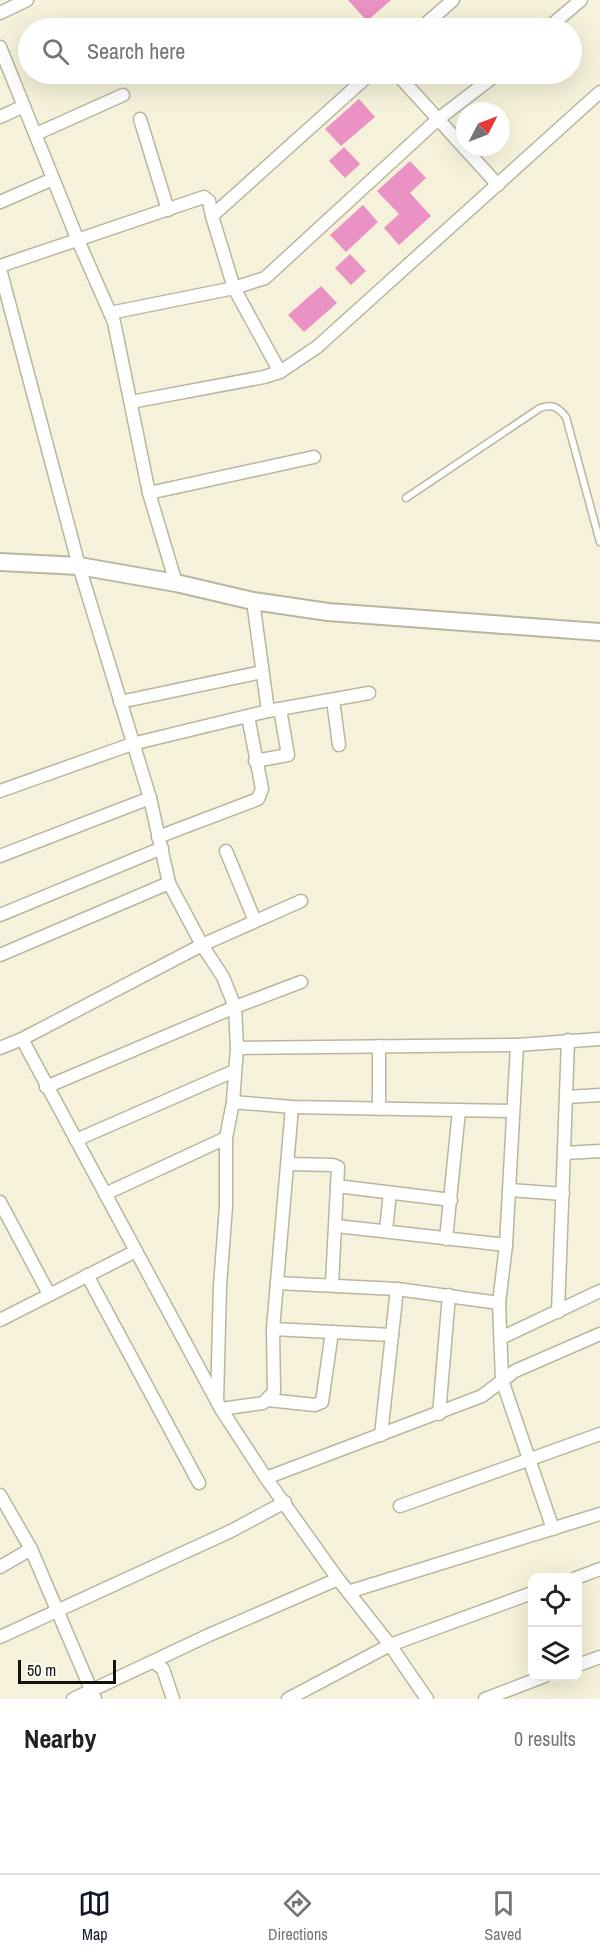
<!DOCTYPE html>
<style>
:root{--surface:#fff;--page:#f2f2f2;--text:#202124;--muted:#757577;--line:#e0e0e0;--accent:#111827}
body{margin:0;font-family:"Archivo Narrow",sans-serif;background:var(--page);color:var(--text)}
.controls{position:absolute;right:18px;bottom:18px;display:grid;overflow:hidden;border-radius:12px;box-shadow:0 6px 24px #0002}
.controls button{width:54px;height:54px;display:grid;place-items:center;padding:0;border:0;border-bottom:2px solid var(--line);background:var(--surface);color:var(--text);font:30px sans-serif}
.compass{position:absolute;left:456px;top:102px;width:54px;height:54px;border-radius:50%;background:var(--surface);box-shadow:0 6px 24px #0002;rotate:48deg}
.scale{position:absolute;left:18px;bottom:15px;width:98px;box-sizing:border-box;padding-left:6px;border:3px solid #14120a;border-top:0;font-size:16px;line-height:21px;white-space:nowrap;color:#14120a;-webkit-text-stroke:4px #fefef9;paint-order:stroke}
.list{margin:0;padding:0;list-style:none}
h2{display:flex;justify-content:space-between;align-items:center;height:78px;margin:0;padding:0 24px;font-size:26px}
h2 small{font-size:20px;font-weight:400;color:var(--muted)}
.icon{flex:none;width:33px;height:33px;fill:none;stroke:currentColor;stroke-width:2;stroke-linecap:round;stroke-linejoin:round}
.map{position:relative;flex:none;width:600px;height:1699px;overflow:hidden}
.search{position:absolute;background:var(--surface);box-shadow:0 6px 24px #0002;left:18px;right:18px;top:18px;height:66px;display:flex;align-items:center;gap:15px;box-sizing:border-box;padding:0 21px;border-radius:33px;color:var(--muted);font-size:22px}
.sheet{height:174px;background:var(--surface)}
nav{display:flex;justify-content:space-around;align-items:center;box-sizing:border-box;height:84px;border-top:2px solid var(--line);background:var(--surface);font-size:16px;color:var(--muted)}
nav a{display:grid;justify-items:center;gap:3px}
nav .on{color:var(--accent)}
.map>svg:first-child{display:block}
.building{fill:#ea92c3}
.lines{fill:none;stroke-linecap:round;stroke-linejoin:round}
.lane-casing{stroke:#b9b69f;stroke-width:9}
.street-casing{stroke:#b9b69f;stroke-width:15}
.secondary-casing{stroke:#b9b69f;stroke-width:20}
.lane{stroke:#fff;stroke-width:6}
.street{stroke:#fff;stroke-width:12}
.secondary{stroke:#fff;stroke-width:16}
</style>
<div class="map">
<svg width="600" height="1699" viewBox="0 0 600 1699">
<rect width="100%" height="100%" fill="#f5f1da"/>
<g class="building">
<path d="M348,0H391L367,21Z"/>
<path d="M359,99L375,117L341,146L325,129Z"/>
<path d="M344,147L360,164L345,178L329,161Z"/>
<path d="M410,161L426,178L410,193L431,216L399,245L384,228L399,214L377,191Z"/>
<path d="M363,205L378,222L346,252L330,235Z"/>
<path d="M350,254L366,271L351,285L335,268Z"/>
<path d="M321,286L337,303L304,332L288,315Z"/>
</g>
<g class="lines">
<defs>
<path id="lane" d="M406,498L540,408C553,404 558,407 566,417L600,542"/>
<g id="street">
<path d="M0,13L27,0"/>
<path d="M356,27L357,28"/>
<path d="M421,28L453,0"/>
<path d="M548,28L581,0"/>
<path d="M0,47L77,238L114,322L149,493L176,583"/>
<path d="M397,74L498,185"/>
<path d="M0,117L24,106"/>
<path d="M140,119L168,210"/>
<path d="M36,134L123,95"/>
<path d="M0,202L53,179"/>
<path d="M212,216L234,288L265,278L437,120L497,74"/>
<path d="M0,266L204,197L209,201L212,216L370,74"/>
<path d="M0,269L79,566L150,798L169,883L202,945L223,977L235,1007L237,1048L233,1102L226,1138V1206L220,1286L217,1401"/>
<path d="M110,313L234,288L280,372"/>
<path d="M131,402L264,377L280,372L317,347L600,92"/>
<path d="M149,493L314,457"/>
<path d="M253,601L268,711"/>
<path d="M333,700L339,745"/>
<path d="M120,702L262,672"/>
<path d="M255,761L288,755L280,709"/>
<path d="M0,791L132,744L268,711L369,693"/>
<path d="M158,837L258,799L262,789L248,716"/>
<path d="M226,851L255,921"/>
<path d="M0,856L150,798"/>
<path d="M0,915L162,848"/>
<path d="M0,955L169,883"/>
<path d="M22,1039L221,1409L266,1478L338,1579L390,1645L427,1699"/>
<path d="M517,1045L506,1245L499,1303L502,1380L553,1529"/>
<path d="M379,1046V1109"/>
<path d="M0,1048L22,1039L202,945L301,901"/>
<path d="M237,1048L517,1045L600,1039"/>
<path d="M46,1087L235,1007L301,982"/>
<path d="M567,1097L600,1095"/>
<path d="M233,1102L292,1107L512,1111"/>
<path d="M76,1140L234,1071"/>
<path d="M565,1153L600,1151"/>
<path d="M288,1164L333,1165L338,1167L332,1284"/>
<path d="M337,1186L451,1200"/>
<path d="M510,1190L563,1194"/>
<path d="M105,1194L226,1138"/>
<path d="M0,1202L49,1294"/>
<path d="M337,1226L506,1245"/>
<path d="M386,1230L390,1193"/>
<path d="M446,1239L459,1111"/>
<path d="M87,1275L199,1483"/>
<path d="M277,1283L397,1289L499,1303"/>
<path d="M558,1312L568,1040"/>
<path d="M0,1320L136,1251"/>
<path d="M273,1329L392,1335"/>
<path d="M501,1338L600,1291"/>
<path d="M268,1400L315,1405L322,1402L332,1332"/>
<path d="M221,1409L263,1403L274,1392L273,1329L292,1107"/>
<path d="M439,1414L449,1295"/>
<path d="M381,1435L397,1289"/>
<path d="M266,1478L482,1396L515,1371L600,1334"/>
<path d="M0,1495L31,1549L95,1699"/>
<path d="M400,1506L600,1434"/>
<path d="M0,1567L31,1549"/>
<path d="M576,1578L600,1569"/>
<path d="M348,1592L600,1514"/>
<path d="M0,1637L231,1531L285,1502"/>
<path d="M154,1662L163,1669L173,1699"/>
<path d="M578,1665L600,1657"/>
<path d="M73,1699L209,1635L338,1579"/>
<path d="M288,1699L390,1645L532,1593"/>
<path d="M485,1699L545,1676"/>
</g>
<path id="secondary" d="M0,562L79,566L176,583L253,601L328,612L600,632"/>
</defs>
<use href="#lane" class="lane-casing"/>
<use href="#street" class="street-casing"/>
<use href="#secondary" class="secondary-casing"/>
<use href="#lane" class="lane"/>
<use href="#street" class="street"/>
<use href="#secondary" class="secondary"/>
</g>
</svg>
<div class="controls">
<button><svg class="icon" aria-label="locate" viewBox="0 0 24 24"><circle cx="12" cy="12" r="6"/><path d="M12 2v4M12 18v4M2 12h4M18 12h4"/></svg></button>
<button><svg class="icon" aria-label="layers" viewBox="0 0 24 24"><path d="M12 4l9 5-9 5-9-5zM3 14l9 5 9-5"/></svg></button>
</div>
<svg class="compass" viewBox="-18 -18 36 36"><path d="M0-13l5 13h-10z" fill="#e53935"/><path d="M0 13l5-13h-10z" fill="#757577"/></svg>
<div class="scale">50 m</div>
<div class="search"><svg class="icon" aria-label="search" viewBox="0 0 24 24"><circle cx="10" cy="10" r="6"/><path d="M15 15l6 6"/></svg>Search here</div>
</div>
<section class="sheet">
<h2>Nearby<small>0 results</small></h2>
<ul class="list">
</ul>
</section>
<nav>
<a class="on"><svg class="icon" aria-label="map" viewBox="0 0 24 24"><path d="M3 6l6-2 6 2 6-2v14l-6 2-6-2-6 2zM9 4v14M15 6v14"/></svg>Map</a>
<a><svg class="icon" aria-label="directions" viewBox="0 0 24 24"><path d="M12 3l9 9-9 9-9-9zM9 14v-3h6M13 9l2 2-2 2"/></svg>Directions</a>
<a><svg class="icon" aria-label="saved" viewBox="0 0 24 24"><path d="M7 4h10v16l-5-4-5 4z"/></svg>Saved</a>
</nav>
